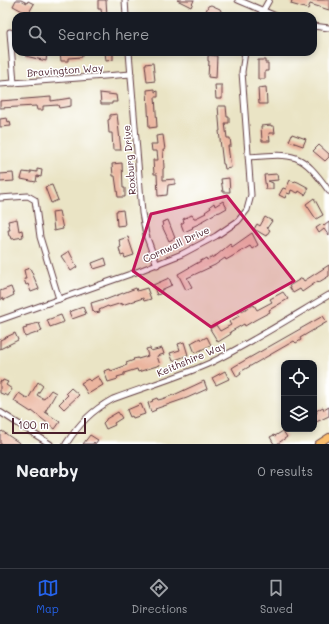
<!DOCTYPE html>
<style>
:root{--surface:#171b24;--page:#20242c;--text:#f1f3f6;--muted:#9ea1a6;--line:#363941;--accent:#2563eb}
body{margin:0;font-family:Mali,sans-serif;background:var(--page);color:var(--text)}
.controls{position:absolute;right:12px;bottom:12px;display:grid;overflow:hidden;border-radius:8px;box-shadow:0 2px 6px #0003}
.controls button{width:36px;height:36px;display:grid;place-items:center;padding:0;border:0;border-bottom:1px solid var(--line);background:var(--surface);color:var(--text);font:20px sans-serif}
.scale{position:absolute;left:12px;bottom:10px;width:74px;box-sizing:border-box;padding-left:4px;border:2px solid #4a1f2b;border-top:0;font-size:11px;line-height:14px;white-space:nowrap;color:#4a1f2b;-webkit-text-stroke:3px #fff;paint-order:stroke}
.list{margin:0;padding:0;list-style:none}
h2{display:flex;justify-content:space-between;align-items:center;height:52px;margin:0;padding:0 16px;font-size:17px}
h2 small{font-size:13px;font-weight:400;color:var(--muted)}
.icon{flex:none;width:22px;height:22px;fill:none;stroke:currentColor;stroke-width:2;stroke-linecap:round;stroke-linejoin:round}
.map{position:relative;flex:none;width:329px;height:444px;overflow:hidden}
.search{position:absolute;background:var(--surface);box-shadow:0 2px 6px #0003;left:12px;right:12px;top:12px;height:44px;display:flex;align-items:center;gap:10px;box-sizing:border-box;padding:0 14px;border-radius:12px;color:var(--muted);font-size:15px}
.sheet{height:124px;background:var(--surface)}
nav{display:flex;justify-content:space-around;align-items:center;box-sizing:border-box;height:56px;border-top:1px solid var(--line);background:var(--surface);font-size:11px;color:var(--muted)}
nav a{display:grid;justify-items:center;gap:2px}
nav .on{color:var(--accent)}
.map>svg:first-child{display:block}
.building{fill:#ebb59f}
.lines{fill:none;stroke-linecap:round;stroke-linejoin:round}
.minor-casing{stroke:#623d42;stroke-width:7}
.major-casing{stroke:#623d42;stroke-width:8}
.minor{stroke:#fff;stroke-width:5}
.major{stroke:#fabe6e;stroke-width:6}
.marked{fill:#c2185b;fill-opacity:0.2;stroke:#c2185b;stroke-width:3;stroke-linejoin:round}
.labels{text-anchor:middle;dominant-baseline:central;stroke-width:3;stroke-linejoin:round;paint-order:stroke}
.street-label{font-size:10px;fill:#4a1f2b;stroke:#fff}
</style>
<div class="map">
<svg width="329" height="444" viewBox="0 0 329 444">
<rect width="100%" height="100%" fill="#fff"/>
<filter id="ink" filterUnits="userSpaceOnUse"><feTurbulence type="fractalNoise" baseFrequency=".025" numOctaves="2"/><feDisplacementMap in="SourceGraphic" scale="8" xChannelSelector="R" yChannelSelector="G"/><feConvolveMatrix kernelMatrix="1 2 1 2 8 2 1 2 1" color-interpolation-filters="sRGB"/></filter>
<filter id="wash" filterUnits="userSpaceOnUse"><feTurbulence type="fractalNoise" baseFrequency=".012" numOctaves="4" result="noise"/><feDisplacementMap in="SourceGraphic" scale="16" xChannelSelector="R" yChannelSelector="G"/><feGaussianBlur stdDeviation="0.9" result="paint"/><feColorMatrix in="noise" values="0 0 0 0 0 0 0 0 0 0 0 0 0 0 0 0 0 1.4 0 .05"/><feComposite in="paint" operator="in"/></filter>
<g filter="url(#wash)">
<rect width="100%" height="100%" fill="#eae4c5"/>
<g id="blocks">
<g class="building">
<path d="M16,0H21L27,3L28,1L34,4L28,14L13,6Z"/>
<path d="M98,0H106L107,16H102L101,9H98Z"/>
<path d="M177,0H194L191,7Z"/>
<path d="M292,0H329V10L310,4L308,9L291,4Z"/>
<path d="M211,5L220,9L221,11L220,16L212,13L210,16L205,14L208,6Z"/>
<path d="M26,52L47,53L46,61L26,56Z"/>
<path d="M60,52H82V57L68,58V61H61Z"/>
<path d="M105,52H113V60L106,61Z"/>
<path d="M210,55L217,56L216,78L208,77L209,61H208V56Z"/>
<path d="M258,60H265V63H268V71H265V79H258Z"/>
<path d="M153,63L155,81L147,82L145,64Z"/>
<path d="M215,85H222V99H216Z"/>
<path d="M266,87L267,104H259L258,88Z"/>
<path d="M155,89V92L158,91V97H155L157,127L149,128L147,90Z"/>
<path d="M100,93L116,95L117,102H112V104H101Z"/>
<path d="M51,97V101L71,98V106L59,108L58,105L43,106V110H37L36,106L0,108V101Z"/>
<path d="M218,106H226L227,117H229V123H225L227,138H230L231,146H228L231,168L225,169L224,164H223L219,131H220Z"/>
<path d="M117,114L121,150H113L112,133H109L108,120L110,119V115Z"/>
<path d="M7,118L8,122L10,121L11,126L0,127V119Z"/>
<path d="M271,125V126H274L275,133H269L270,141H262L261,126Z"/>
<path d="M292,134L306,139L303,146L289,141Z"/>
<path d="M163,135L165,150H163L164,168L163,169V180L175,179V184L168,185L167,195L158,196L157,174H154L153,160H158L157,151H152L151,144H157L156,136Z"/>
<path d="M319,145L329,154V157L325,161L313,151Z"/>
<path d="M122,163L123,188H125V197H118L115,176H113L112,164Z"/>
<path d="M37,169L42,170L41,177L37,176L36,182L21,179L23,172L31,173V171L37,172Z"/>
<path d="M13,173L14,181L0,182V174Z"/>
<path d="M277,174L278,180L268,181L273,183V189H266L264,175Z"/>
<path d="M229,178L230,192H223L221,179Z"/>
<path d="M290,180L294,182L295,181L298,182L309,188L305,195L299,191L298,193L291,190L290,194L287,193L285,198L279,195L283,188L286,189Z"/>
<path d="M52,185L58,200L51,203L45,187Z"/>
<path d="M314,198L323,215L316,219L306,204Z"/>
<path d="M223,201L227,208L220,212L216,213L202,221L203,222L192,227L193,228L184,232L181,224L184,222L183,219L192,215L194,218H196L206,213L205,212L211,208L210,206L214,203L215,206Z"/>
<path d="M123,210L125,225L117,226L116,211Z"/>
<path d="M59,211L63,229L54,231L52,212Z"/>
<path d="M265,217L272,221L267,228L270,230L266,236L254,229L257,224L260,226Z"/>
<path d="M17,219L19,231L22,230L23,237L12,239L11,236H9L8,230H10L8,221Z"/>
<path d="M168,220L175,238L169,241L162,226H163L162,222Z"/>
<path d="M329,222V236L324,229L319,233L316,228L322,224L324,226Z"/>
<path d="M252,233L258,245L252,249L250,246L226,260L225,258L215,265L187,278L192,287L186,290L178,274L206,258L207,260L217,255L230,244L232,247Z"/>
<path d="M128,237L134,255L125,258L124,255L121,256L119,248L121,247L119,240Z"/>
<path d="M69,251L77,267L71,271L61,256Z"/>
<path d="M105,258L107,265L94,269L92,263Z"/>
<path d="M329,265V276L319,282L318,281L302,292L300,289L293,293L289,286L302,278L304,281Z"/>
<path d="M30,268L39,289L31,292L28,284L26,285L24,279H26L24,270Z"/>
<path d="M169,278L172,285L161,290L162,293L157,295L153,285Z"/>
<path d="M11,287L14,295L4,300L3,298L0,300V291Z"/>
<path d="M136,288L137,291L147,288L151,299L144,301L143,298L122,305V303L109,307L108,306L99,310L100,312L95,313L93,311L91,303L104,299L105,300Z"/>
<path d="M283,292L288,299L269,310L270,312L255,320L245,326L244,324L230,332L231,334L218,342L210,329L216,325L220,331L231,325L229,322L239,316L237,313L254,305L257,310L272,302L270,299Z"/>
<path d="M83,307L86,314L72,319L69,312Z"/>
<path d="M61,315L64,322L50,327L47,320Z"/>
<path d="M323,316L327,322L300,338L301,340L296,343L294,341L240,372L241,374L237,377L232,368L235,366Z"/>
<path d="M39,323L42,331L25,337L23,329L27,328L26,326Z"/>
<path d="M15,333L18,340L0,349V340Z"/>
<path d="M207,337L211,345L195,353L191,343L200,338L201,340Z"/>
<path d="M184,342L188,355L173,361L170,353L180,350L178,344Z"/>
<path d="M150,348L151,351L162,348L164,354L157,356L160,365L138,372L137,369L124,373V375L117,377L118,379L108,382L104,371L110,369L111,371L127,365L126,363L134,360L133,359L138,358V359L148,356L146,349Z"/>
<path d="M225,371L229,379L216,385L212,378Z"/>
<path d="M98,376L103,385L88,394L81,383L88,379L90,381Z"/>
<path d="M3,380L8,382L6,385L12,389L8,396L0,393V381L2,382Z"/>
<path d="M204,381L207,389L187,398L155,409L156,410L151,412L148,403L153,401L152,400L157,398L158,400L162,399L176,394Z"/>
<path d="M38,382L43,386L37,395L44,399L51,390L56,393L45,412L60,422L55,429L32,411L31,412L14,401L19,393L28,399Z"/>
<path d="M71,388L79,395L64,409L59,404L68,395L66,393Z"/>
<path d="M141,404L145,414L133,418L132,416L130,417L127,410Z"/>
<path d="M323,407L324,410L329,407V416L314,423V415L317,413L316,411Z"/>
<path d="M118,412L122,418L114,423L115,425L106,429L103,423L106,420V419Z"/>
<path d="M2,431L9,436L21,444H0V433Z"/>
<path d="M283,431L287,437L277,444H274L270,437L274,435L275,436Z"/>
<path d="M90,435L98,440L95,444L94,442L93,444H83Z"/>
</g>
</g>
</g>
<g filter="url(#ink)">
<use href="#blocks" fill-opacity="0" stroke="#623d42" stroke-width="1"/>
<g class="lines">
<defs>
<g id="minor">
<path d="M125,0L126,16"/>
<path d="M238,0L276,16"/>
<path d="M260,16L269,0"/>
<path d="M313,26L329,28"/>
<path d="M10,32L14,83"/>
<path d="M129,52L142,213L146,235L157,265"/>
<path d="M0,84L131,74"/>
<path d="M249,157C295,153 301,152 329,191"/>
<path d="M0,198L28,196L35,200L40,237L59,299"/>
<path d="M0,320L139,271L182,254L216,236L238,221L247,210L251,195L242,72L245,52"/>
<path d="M0,412L50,444"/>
<path d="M66,444C80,423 91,411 113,399C145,387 179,377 210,363C251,343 290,318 329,295"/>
</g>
<path id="major" d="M318,444L329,437"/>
</defs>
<use href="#minor" class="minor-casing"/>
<use href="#major" class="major-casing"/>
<use href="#minor" class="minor"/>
<use href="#major" class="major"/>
</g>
</g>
<path class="marked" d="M227,196L294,281L211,327L133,271L151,214Z"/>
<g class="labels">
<g class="street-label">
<text transform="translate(65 70) rotate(-4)">Bravington Way</text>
<text transform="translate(129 160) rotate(-95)">Roxburg Drive</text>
<text transform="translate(176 244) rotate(-25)">Cornwall Drive</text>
<text transform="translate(191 359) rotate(-23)">Keithshire Way</text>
</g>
</g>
</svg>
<div class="controls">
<button><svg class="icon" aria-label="locate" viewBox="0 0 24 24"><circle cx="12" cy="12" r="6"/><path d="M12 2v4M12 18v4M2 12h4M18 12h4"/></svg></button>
<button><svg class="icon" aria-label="layers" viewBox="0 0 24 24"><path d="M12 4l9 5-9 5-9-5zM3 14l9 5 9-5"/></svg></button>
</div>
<div class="scale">100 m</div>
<div class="search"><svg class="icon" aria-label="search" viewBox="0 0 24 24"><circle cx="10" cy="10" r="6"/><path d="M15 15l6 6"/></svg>Search here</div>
</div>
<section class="sheet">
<h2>Nearby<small>0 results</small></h2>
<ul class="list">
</ul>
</section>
<nav>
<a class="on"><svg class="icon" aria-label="map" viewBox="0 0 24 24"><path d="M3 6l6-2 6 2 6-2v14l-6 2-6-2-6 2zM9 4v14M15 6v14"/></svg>Map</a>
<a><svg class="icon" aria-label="directions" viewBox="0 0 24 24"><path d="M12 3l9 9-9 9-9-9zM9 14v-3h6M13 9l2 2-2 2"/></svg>Directions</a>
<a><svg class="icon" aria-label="saved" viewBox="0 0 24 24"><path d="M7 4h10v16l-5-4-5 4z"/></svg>Saved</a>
</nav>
